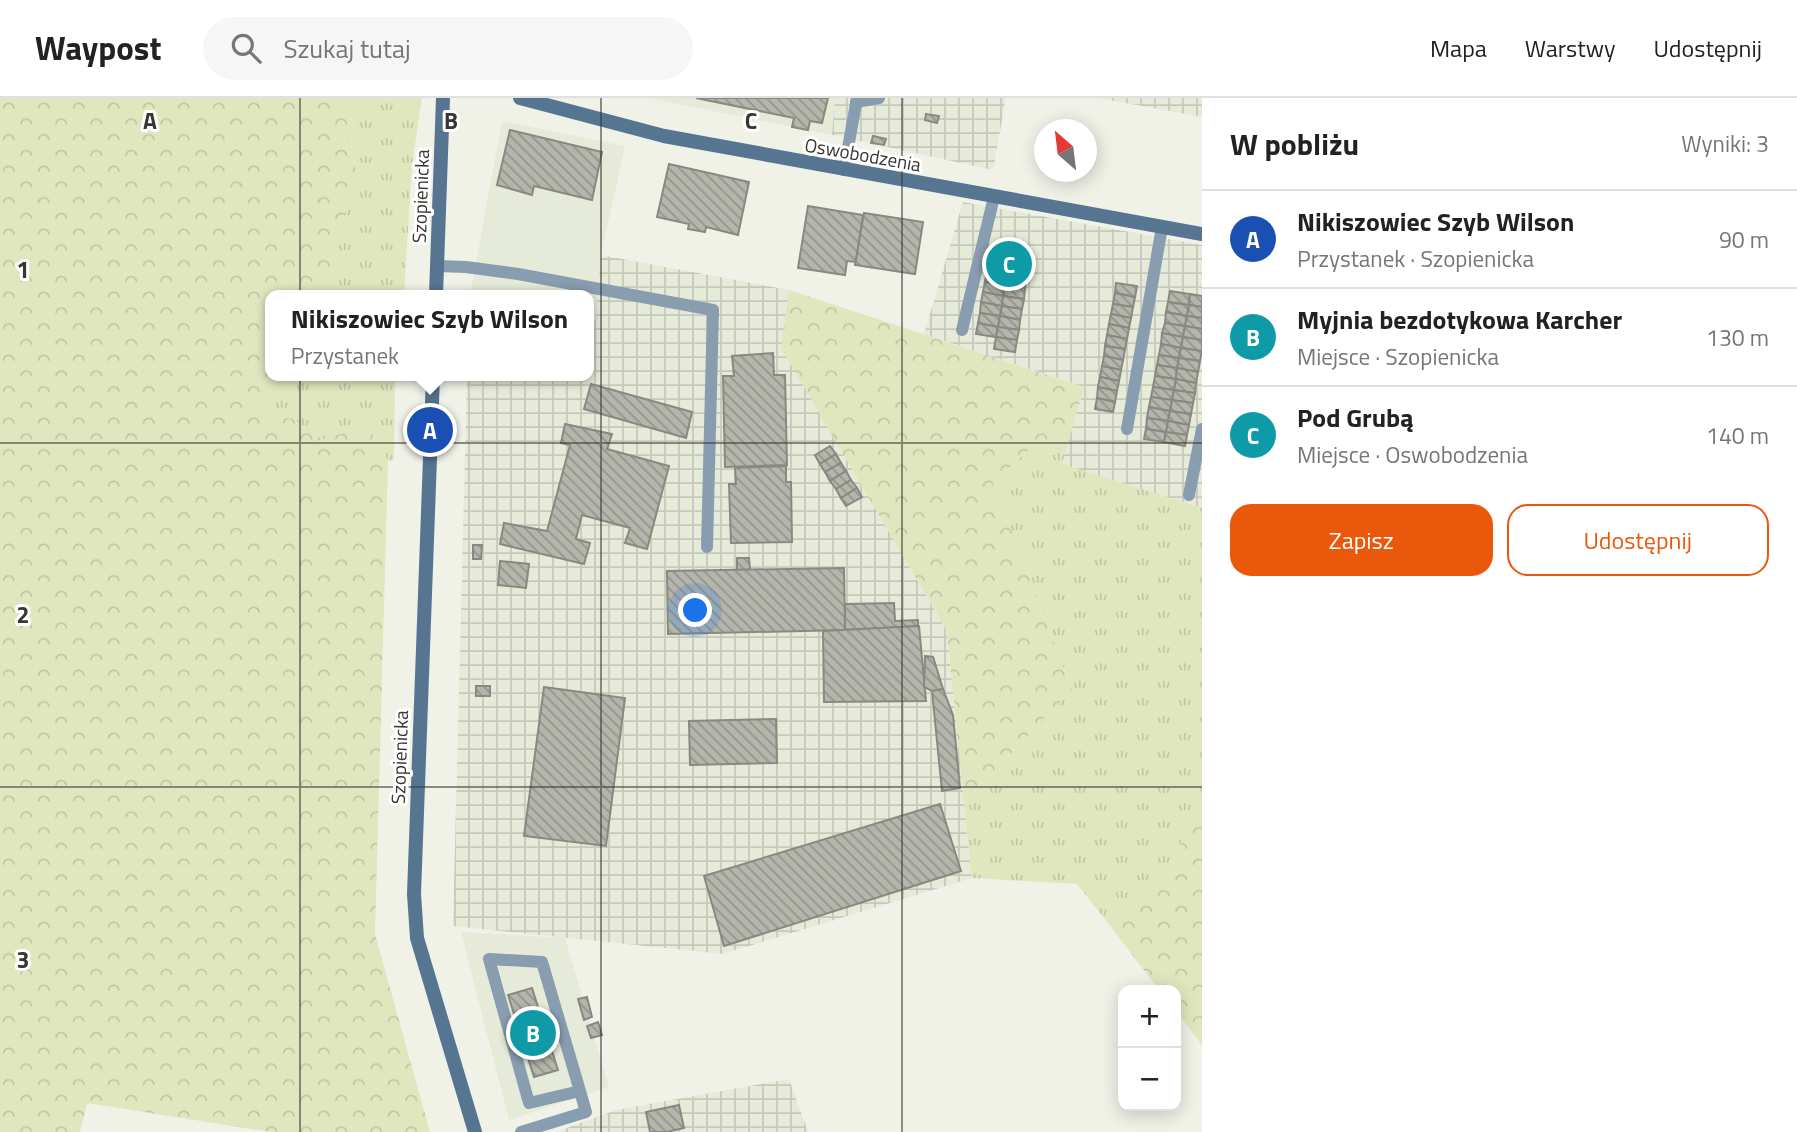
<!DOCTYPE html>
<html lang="pl">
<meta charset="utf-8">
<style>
:root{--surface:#fff;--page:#f6f6f6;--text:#222;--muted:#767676;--line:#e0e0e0;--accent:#ea580c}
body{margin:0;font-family:"Titillium Web",sans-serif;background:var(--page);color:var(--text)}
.controls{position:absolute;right:21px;bottom:21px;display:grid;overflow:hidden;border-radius:14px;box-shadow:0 4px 18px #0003}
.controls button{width:63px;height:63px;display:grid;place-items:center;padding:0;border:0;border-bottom:2px solid var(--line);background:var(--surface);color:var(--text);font:35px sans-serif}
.compass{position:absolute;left:1034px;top:21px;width:63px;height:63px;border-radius:50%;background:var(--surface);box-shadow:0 4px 18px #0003;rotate:332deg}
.you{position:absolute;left:696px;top:513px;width:24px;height:24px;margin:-18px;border:5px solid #fff;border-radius:50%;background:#1a73e8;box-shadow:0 0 0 10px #1a73e833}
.badge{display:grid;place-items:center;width:46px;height:46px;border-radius:50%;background:var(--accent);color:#fff;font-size:23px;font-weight:700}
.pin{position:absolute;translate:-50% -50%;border:4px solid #fff;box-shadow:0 2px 7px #0006}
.popup{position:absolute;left:265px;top:192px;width:329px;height:91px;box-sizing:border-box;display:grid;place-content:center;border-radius:14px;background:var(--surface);filter:drop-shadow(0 2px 5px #0005);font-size:23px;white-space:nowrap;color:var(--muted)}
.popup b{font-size:26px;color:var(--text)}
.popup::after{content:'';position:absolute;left:50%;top:100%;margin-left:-14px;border:14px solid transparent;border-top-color:var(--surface)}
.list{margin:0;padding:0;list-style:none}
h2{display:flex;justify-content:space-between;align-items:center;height:91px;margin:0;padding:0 28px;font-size:30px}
h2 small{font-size:23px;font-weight:400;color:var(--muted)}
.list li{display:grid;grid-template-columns:46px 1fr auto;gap:21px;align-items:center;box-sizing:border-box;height:98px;padding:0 28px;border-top:2px solid var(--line)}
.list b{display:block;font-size:26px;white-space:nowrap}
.list p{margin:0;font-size:23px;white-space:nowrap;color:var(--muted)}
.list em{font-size:23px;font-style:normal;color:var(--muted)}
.actions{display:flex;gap:14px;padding:21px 28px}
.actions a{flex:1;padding:16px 0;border:2px solid var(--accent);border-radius:21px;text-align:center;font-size:24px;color:var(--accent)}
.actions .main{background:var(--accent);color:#fff}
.icon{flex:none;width:38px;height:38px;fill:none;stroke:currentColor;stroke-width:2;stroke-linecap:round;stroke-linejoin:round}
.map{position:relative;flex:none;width:1202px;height:1034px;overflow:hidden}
header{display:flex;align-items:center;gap:42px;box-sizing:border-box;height:98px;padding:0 35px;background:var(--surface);border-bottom:2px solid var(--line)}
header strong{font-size:33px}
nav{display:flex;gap:38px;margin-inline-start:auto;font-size:24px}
.search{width:490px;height:63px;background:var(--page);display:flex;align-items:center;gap:18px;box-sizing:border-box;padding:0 24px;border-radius:38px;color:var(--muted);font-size:26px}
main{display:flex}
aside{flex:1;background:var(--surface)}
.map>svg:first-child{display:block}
.built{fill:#e6ead8}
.industrial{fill:url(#industrial-grid)}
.grass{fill:url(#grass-tufts)}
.forest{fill:url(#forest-crowns)}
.building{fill:url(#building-back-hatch);stroke:#888981;stroke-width:2}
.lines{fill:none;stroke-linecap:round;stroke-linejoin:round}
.lane{stroke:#889db0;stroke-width:12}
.secondary{stroke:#567591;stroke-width:14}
.grid{fill:none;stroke:#363733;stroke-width:2;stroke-opacity:0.55}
.labels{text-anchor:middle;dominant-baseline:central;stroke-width:6;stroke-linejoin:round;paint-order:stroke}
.street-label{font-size:19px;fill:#363733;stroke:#fff}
.grid-label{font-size:23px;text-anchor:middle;font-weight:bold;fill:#363733;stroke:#fff;stroke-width:6;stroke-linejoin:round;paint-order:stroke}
</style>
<header>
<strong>Waypost</strong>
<div class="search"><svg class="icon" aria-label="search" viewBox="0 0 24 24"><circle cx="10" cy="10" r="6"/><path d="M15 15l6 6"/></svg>Szukaj tutaj</div>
<nav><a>Mapa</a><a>Warstwy</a><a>Udostępnij</a></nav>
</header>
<main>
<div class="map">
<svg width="1202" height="1034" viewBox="0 0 1202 1034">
<defs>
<pattern id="industrial-grid" width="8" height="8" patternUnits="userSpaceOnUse" patternTransform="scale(1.75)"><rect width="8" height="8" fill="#e6ead8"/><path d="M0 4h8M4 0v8" fill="none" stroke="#c6c9ba"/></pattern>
<pattern id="grass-tufts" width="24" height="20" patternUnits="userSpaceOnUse" patternTransform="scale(1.75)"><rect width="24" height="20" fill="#e0e7bf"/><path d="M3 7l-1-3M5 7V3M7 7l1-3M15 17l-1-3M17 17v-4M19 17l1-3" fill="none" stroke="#c1c7a5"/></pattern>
<pattern id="forest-crowns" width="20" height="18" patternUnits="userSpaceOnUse" patternTransform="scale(1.75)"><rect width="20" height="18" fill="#e0e7bf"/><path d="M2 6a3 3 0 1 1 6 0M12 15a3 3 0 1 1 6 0" fill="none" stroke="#c1c7a5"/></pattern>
<pattern id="building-back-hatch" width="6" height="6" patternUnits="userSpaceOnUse" patternTransform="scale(1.75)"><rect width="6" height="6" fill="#b4b6ac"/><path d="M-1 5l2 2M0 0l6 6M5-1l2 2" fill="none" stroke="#93958d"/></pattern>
</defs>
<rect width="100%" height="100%" fill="#f0f2e8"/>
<g class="built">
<path d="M649,0H835L832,37Z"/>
<path d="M502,23L625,48L601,157L595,223H589V197H470Z"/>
<path d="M461,834L565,840L609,989L509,1022Z"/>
</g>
<g class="industrial">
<path d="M835,0H1006L993,72L832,37Z"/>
<path d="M1098,0H1202V19Z"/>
<path d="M963,104L1202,147V410L1061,366L1084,289L924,236Z"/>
<path d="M601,157L789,192L782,250L947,533L972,780L723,856L453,828L467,278H589V223H595Z"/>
<path d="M789,981L808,1034H556L616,1012Z"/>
</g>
<g class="grass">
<path d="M354,0H422L412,67L404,197H328L332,156L339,126L359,86L351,47Z"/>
<path d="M273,278H398L395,284L394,362L388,363L368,328L318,345L295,321L268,318L261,301Z"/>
<path d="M1031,350L1066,352L1062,366L1202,410V701L1196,707L1173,762L1111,829L1077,786L972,780L964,704L1072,592L993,385Z"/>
</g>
<g class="forest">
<path d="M0,0H354L351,47L359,86L339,126L332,156L329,196L271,197V278H273L261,301L268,318L295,321L317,343L368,328L388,363L375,836L430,1034H271L87,1005L80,1034H0Z"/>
<path d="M789,192L1084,289L1066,352L1031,350L993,385L1072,592L964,704L947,533L781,250Z"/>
<path d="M1202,701V947L1176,913V892H1159L1111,829L1173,762L1196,706Z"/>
</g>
<g class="building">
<path d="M696,0H828L822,25L810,23L808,32L792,29L794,20Z"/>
<path d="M926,16L939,18L937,25L925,22Z"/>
<path d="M510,32L602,54L592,102L534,88L532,97L497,87Z"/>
<path d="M873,38L886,41L884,47L871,45Z"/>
<path d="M669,66L749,84L738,137L706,129L705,134L688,131L689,126L657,119Z"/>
<path d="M808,108L863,117L856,164L847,163L845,177L798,170Z"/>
<path d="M864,115L923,124L915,176L855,167Z"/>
<path d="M988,163L1009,166L1007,177L987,173Z"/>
<path d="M1009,166L1029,170L1027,180L1007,177Z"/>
<path d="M987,173L1007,177L1005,187L985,184Z"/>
<path d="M1007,177L1027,180L1025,190L1005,187Z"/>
<path d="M985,184L1005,187L1003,198L983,194Z"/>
<path d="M1116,185L1137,188L1135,199L1115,195Z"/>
<path d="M1005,187L1025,190L1024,201L1003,198Z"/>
<path d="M1170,193L1190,196L1189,207L1168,204Z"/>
<path d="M983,194L1003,198L1002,208L981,204Z"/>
<path d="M1115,195L1135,199L1133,209L1113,206Z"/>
<path d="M1190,196L1202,198V209L1189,207Z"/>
<path d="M1003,198L1024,201L1022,211L1002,208Z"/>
<path d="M981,204L1002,208L1000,218L980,215Z"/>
<path d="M1168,204L1189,207L1187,218L1166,214Z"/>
<path d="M1113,206L1133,209L1131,220L1111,216Z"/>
<path d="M1189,207L1202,209V220L1187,218Z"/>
<path d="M1002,208L1022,211L1020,222L1000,218Z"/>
<path d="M1166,214L1187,218L1185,228L1165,225Z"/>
<path d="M980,215L1000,218L998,229L978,225Z"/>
<path d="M1111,216L1131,220L1129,230L1109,226Z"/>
<path d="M1000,218L1020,222L1019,232L998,229Z"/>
<path d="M1187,218L1202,220V231L1185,228Z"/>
<path d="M978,225L998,229L996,239L976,236Z"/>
<path d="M1165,225L1185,228L1183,239L1162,235Z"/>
<path d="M1109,226L1129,230L1127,241L1107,237Z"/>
<path d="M1185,228L1202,231V242L1183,239Z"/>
<path d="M998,229L1019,232L1017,242L996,239Z"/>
<path d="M1162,235L1183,239L1181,250L1161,246Z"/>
<path d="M1107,237L1127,241L1125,251L1105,248Z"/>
<path d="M996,239L1017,242L1015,254L994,251Z"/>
<path d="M1183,239L1202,242V253L1181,250Z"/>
<path d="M1161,246L1181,250L1179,260L1159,257Z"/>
<path d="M1105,248L1125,251L1123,262L1104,258Z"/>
<path d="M1181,250L1202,253L1200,263L1179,260Z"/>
<path d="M773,255L774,277H785L787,367L725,369L723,278H734L732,258Z"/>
<path d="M1159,257L1179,260L1177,270L1157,267Z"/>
<path d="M1104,258L1123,262L1121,272L1102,268Z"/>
<path d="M1179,260L1200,263L1198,274L1177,270Z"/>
<path d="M1157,267L1177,270L1176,281L1155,278Z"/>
<path d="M1102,268L1121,272L1119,283L1100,279Z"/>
<path d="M1177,270L1198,274L1196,285L1176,281Z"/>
<path d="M1155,278L1176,281L1174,292L1153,289Z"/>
<path d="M1100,279L1119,283L1117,293L1098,289Z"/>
<path d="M1176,281L1196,285L1195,295L1174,292Z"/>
<path d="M591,286L692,314L686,340L584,311Z"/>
<path d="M1098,289L1117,293L1115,304L1097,300Z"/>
<path d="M1153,289L1174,292L1172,302L1151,299Z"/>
<path d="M1174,292L1195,295L1193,305L1172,302Z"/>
<path d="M1151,299L1172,302L1170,313L1149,309Z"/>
<path d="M1097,300L1115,304L1113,314L1095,311Z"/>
<path d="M1172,302L1193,305L1191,316L1170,313Z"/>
<path d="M1149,309L1170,313L1168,323L1147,320Z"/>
<path d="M1170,313L1191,316L1189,327L1168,323Z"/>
<path d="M1147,320L1168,323L1166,334L1146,331Z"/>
<path d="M1168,323L1189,327L1187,337L1166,334Z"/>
<path d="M565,326L612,336L607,351L669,368L647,451L625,445L630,430L582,417L576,441L590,445L584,466L500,446L504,425L547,433L570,347L561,345Z"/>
<path d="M1146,331L1166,334L1164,344L1144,341Z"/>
<path d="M1166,334L1187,337L1185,348L1164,344Z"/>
<path d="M830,348L836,356L820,366L815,357Z"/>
<path d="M836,356L841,365L825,374L820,366Z"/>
<path d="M841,365L846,373L830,383L825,374Z"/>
<path d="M786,368V384H791L792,444L731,445L729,386H736L735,370Z"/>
<path d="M846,373L851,382L836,391L830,383Z"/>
<path d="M851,382L857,390L841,400L836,391Z"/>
<path d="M857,390L862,399L846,408L841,400Z"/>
<path d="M473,447H482L481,461H473Z"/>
<path d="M737,460H749L750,472H737Z"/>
<path d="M500,463L529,466L526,490L498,487Z"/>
<path d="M844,470L845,532L668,536L667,473Z"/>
<path d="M894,505L895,523L918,522V528L845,532V506Z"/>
<path d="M919,528L926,603L824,604L823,533Z"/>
<path d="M925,558L933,559L943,591L932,593L924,589Z"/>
<rect x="476" y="588" width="14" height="10"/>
<path d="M544,589L625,600L606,748L524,738Z"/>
<path d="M943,591L953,617L960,690L942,693L932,593Z"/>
<path d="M776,621L777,665L690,667L689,623Z"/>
<path d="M940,706L961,773L724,848L704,778Z"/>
<path d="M532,890L558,972L534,979L508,897Z"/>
<path d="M587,899L592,919L584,922L578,901Z"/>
<path d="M598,924L602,937L591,940L587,928Z"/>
<path d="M679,1007L684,1030L667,1034H650L646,1014Z"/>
</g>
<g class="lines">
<g class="lane">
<path d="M856,4L879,0"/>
<path d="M844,72L857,0"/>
<path d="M437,168L466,169L518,176L713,212L707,449"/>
<path d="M962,232L994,99"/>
<path d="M1127,331L1162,129"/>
<path d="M1189,397L1202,331"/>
<path d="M521,1034L586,1014L580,993L542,864L489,861L529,1005L580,993"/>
</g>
<g class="secondary">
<path d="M520,0L664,38L1202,136"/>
<path d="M436,197L443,0"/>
<path d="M433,278L414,796L417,840L475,1034"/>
</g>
</g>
<path class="grid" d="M300,0V1034M601,0V1034M902,0V1034M0,345H1202M0,689H1202"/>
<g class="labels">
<g class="street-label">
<text transform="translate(863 56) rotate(10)">Oswobodzenia</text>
<text transform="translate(420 98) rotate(-88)">Szopienicka</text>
<text transform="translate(399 659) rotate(-88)">Szopienicka</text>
</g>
</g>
<g class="grid-label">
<text x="150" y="31">A</text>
<text x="451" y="31">B</text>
<text x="751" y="31">C</text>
<text x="23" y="180">1</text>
<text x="23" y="525">2</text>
<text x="23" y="870">3</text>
</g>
</svg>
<div class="controls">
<button>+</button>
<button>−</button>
</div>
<svg class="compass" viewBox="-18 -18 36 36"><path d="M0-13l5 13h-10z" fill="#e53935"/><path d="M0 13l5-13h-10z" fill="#767676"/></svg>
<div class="you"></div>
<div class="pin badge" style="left:430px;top:332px;background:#1a4fb4">A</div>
<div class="popup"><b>Nikiszowiec Szyb Wilson</b>Przystanek</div>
<div class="pin badge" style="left:533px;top:935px;background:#0f9aa8">B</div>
<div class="pin badge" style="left:1009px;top:166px;background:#0f9aa8">C</div>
</div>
<aside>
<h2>W pobliżu<small>Wyniki: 3</small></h2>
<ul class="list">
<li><span class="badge" style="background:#1a4fb4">A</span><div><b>Nikiszowiec Szyb Wilson</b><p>Przystanek · Szopienicka</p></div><em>90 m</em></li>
<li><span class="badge" style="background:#0f9aa8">B</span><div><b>Myjnia bezdotykowa Karcher</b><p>Miejsce · Szopienicka</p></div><em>130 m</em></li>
<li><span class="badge" style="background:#0f9aa8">C</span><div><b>Pod Grubą</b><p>Miejsce · Oswobodzenia</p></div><em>140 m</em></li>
</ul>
<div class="actions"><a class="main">Zapisz</a><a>Udostępnij</a></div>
</aside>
</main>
